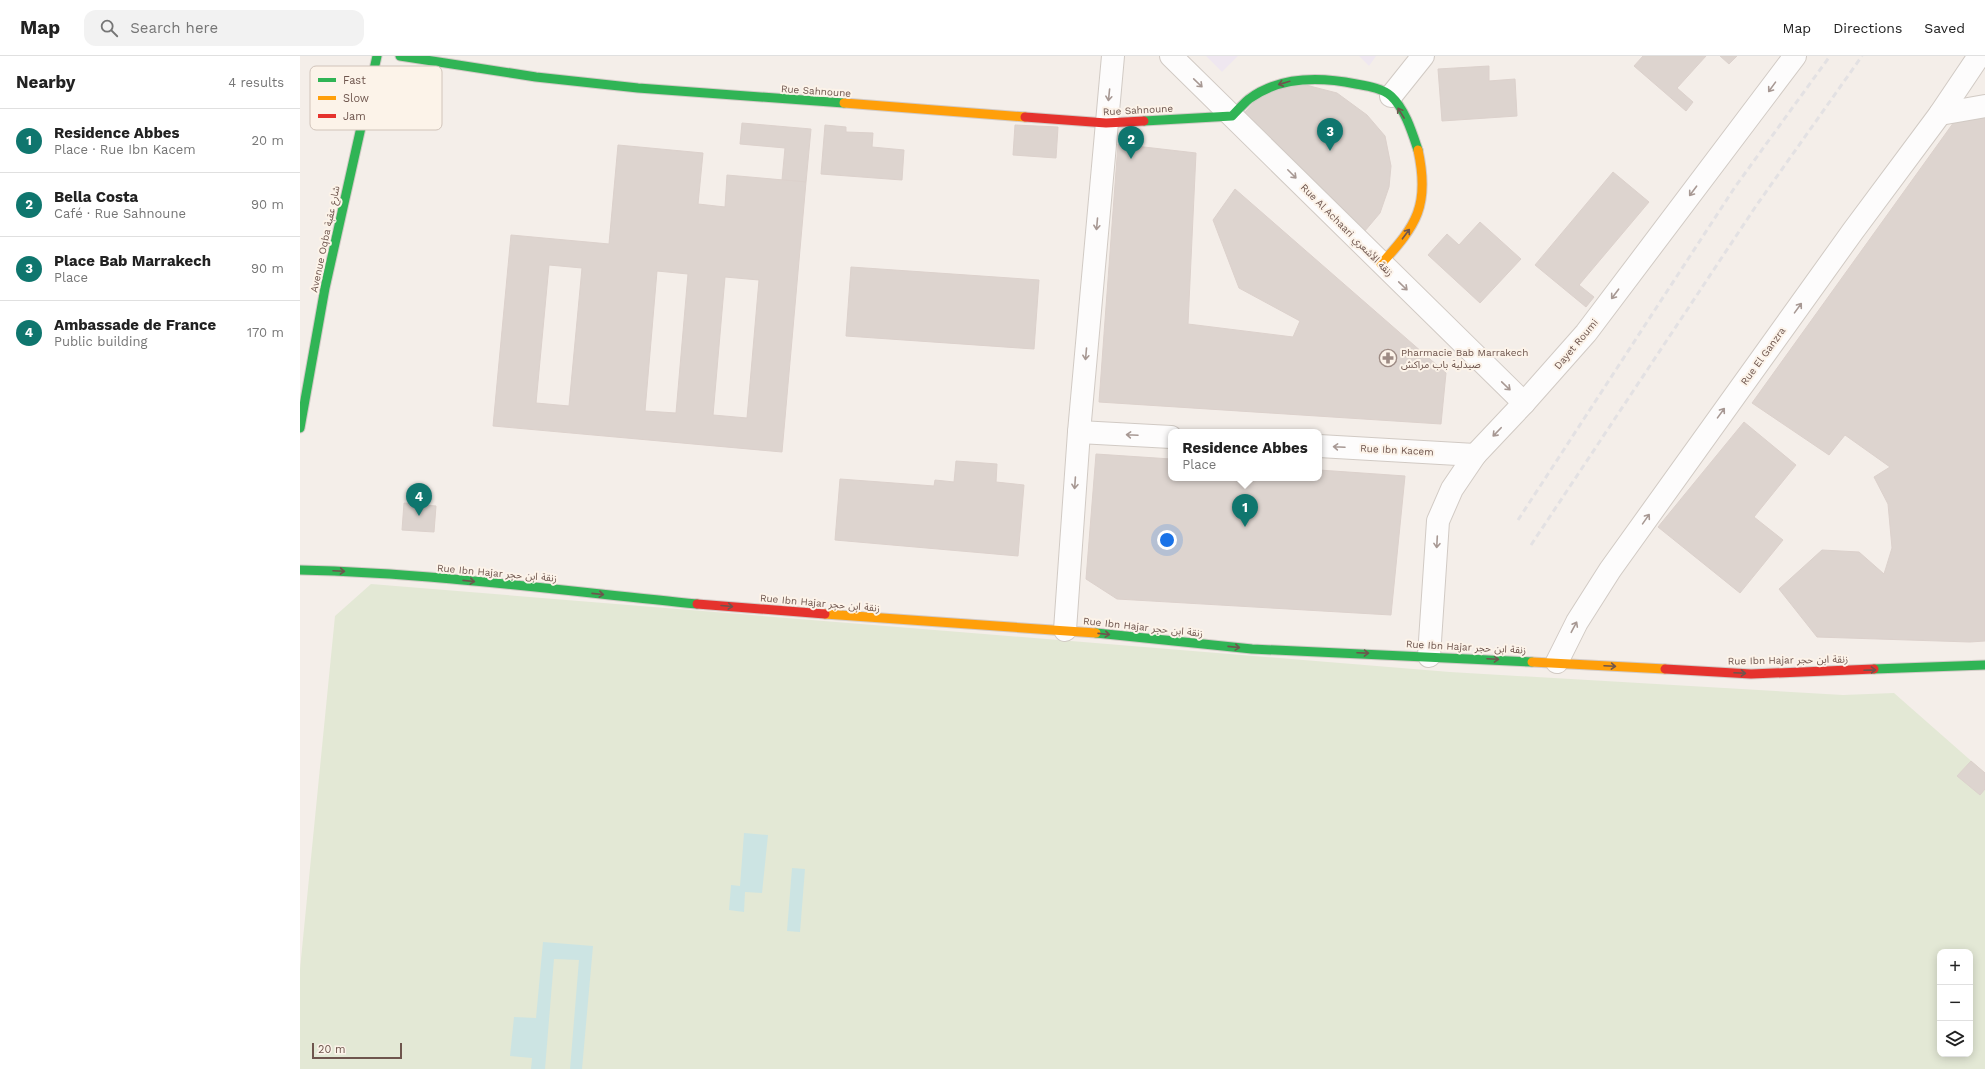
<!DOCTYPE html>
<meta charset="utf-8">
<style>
:root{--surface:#fff;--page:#f2f2f2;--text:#222;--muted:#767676;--line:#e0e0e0;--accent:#0f766e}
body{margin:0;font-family:"Work Sans","Noto Sans Arabic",sans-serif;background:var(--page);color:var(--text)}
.controls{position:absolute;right:12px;bottom:12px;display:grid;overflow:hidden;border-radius:8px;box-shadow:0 2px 10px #0003}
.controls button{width:36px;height:36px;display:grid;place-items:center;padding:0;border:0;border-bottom:1px solid var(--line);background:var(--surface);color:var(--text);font:20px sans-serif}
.scale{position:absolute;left:12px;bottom:10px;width:90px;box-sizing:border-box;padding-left:4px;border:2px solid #6e554d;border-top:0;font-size:11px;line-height:14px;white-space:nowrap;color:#6e554d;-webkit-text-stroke:3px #fcf3e9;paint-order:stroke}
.you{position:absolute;left:867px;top:484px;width:14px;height:14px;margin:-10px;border:3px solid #fff;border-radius:50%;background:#1a73e8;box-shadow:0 0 0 6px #1a73e833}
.badge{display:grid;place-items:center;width:26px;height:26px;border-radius:50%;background:var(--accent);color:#fff;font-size:13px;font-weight:700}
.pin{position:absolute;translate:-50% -33px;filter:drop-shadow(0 1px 2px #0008)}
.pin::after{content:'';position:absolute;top:21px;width:14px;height:12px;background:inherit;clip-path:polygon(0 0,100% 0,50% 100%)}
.popup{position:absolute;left:868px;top:373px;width:154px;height:52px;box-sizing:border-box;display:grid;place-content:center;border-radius:8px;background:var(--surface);filter:drop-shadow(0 1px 3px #0005);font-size:13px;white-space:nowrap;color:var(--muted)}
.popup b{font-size:15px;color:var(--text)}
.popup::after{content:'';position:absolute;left:50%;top:100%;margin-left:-8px;border:8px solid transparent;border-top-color:var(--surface)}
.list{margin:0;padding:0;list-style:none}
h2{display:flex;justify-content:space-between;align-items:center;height:52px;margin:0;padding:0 16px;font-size:17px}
h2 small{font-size:13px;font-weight:400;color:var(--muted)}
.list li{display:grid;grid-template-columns:26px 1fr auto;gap:12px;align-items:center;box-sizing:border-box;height:64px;padding:0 16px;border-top:1px solid var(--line)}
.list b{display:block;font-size:15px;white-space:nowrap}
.list p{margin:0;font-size:13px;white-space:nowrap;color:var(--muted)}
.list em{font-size:13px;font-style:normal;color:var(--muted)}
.icon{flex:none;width:22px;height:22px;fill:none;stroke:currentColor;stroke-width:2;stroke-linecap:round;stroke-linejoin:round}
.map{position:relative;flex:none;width:1685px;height:1013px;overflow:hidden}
header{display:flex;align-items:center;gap:24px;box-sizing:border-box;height:56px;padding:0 20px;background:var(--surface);border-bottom:1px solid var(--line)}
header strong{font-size:19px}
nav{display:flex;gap:22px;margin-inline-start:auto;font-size:14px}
.search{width:280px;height:36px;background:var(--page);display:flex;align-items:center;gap:10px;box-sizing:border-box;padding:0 14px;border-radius:12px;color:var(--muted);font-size:15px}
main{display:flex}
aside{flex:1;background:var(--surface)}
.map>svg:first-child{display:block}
.education{fill:#efe7f0}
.green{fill:#e3e8d5;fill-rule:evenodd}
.water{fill:#cce4e3}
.building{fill:#ddd4cf;stroke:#dcd1cc;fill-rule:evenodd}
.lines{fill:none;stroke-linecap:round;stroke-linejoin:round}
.street-casing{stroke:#d1cac4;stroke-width:24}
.fast-casing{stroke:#d2cac6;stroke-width:11}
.slow-casing{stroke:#d2cac6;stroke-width:11}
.jam-casing{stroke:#d2cac6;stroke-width:11}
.street{stroke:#fdfcfc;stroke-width:22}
.fast{stroke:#30b455;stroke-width:9}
.slow{stroke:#ff9f0a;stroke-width:9}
.jam{stroke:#e5322d;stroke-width:9}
.rail{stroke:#e3e1e3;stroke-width:3;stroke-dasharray:6 4;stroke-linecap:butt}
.oneway{stroke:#a79893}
.oneway2{stroke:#6e554d}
.labels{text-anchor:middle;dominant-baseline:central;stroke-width:4;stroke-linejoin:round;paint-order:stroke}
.street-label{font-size:10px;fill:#6e554d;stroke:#fcf3e9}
.poi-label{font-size:10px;fill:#6e554d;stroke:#fcf3e9;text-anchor:start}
.key{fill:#fcf3e9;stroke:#d1c4ba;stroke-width:1}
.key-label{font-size:11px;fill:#6e554d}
</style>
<header>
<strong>Map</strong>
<div class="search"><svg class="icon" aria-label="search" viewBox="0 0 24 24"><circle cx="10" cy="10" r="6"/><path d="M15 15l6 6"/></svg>Search here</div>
<nav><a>Map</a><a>Directions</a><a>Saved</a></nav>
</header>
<main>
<aside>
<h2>Nearby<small>4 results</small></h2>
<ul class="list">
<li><span class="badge">1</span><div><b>Residence Abbes</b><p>Place · Rue Ibn Kacem</p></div><em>20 m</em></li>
<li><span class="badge">2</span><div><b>Bella Costa</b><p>Café · Rue Sahnoune</p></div><em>90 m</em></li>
<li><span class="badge">3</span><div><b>Place Bab Marrakech</b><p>Place</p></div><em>90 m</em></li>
<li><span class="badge">4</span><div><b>Ambassade de France</b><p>Public building</p></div><em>170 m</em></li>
</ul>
</aside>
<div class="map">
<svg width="1685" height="1013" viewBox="0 0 1685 1013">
<rect width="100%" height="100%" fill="#f4eee9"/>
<g class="education">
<path d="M906,0H938L922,16Z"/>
<path d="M1059,0H1076L1069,10Z"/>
</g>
<path class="green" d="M71,528L1150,616L1543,639L1594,637L1685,717V1013H0V913L35,560ZM1640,896H1670V998H1640Z"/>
<g class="water">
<path d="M444,777L468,779L462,837L445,836L444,856L429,854L431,829L440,830Z"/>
<path d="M492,812L505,813L500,876L487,875Z"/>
<path d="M243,886L293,890L282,1013H270L279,904L254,903L245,1013H231L232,1002L210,1000L214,961L236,962Z"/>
</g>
<g class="building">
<path d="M1343,0H1406L1377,32L1393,46L1386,55L1334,10Z"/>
<path d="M1420,0H1437L1429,8Z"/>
<path d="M1189,10V25L1215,23L1217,60L1142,65L1138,13Z"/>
<path d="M998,27L1037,37L1067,59L1085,80L1091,110L1089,131L1080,157L1064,176L938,64L963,36Z"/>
<path d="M1685,54V585L1670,586L1517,581L1479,533L1522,494L1559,496L1584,518L1592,492L1588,448L1574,421L1590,411L1545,379L1529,399L1452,347L1659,59Z"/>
<path d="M442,67L511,73L506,126L482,124L485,92L440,88Z"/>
<path d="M525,69L546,71V76L573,77L572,91L604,94L602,124L521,118Z"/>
<path d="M715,69L758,71L756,102L713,99Z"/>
<path d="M818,88L896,97L888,268L993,281L1000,265L939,232L913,164L935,133L1146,317L1141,368L799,346Z"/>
<path d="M318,89L403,97L398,148L425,151L427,119L506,126L482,396L193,370L211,179L309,188ZM249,209L282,212L269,350L236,347ZM357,215L388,218L376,357L345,355ZM425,221L459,224L447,362L413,359Z"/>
<path d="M1313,116L1349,146L1279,229L1294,241L1286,251L1235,209Z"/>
<path d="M1180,166L1221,203L1180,247L1128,199L1147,178L1159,189Z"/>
<path d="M551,211L739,224L734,293L546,280Z"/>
<path d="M1444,366L1496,409L1454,461L1483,484L1440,537L1358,471Z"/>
<path d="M796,398L871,403V422H1019V414L1105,420L1091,559L817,543L786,523Z"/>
<path d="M656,405L697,408L696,426L724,429L718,500L535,484L540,423L634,430L635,424L654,426Z"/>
<path d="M104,447L136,450L134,476L102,474Z"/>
<path d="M1671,705L1685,717V733L1680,739L1657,720Z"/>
</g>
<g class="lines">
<defs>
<g id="street">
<path d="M871,0L1224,347"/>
<path d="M1091,40L1123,0"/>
<path d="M1640,58L1685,50"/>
<path d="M779,376L871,381"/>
<path d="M1019,390L1175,399"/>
<path d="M765,574L779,376L813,0"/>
<path d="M1129,600L1138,465L1152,433L1175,399L1224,347L1286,277L1495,0"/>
<path d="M1257,606L1277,566L1310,514L1553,175L1640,58L1679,0"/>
</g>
<g id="fast">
<path d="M100,0L236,21L338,32L544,47"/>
<path d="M844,65L932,60C938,54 943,48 949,43C980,20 1021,21 1056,28C1067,30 1082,32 1091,40C1105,53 1112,76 1118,94"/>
<path d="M0,372L25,232L77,0"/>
<path d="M0,514C133,517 265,535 397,548"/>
<path d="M796,577L952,593L1232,606"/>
<path d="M1574,613L1685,609"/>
</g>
<g id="slow">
<path d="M544,47L725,61"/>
<path d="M1081,208C1117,169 1130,149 1118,94"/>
<path d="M525,558L796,577"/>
<path d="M1232,606L1365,613"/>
</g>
<g id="jam">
<path d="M725,61L806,67L844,65"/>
<path d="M397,548L525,558"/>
<path d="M1365,613L1451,618L1574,613"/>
</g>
</defs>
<use href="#street" class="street-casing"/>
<use href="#fast" class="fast-casing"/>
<use href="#slow" class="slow-casing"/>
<use href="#jam" class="jam-casing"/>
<use href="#street" class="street"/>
<use href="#fast" class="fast"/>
<use href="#slow" class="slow"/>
<use href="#jam" class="jam"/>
<g class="rail">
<path d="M1218,464L1435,131L1530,0"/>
<path d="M1231,489L1456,150L1562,0"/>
</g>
</g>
<defs><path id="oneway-shaft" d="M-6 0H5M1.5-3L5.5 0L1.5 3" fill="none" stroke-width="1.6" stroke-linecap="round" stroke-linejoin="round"/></defs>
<g class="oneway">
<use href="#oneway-shaft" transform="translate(898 27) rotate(44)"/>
<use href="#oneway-shaft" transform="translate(1472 31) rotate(126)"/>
<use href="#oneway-shaft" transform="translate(809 39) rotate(96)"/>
<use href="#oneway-shaft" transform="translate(992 118) rotate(45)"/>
<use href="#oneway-shaft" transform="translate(1393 135) rotate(127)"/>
<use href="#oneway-shaft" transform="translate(797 168) rotate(95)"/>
<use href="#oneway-shaft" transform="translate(1103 230) rotate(44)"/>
<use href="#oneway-shaft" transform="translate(1315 238) rotate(127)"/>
<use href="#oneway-shaft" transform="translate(1498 252) rotate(-54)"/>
<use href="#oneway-shaft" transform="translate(786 298) rotate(95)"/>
<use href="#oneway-shaft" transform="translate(1206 330) rotate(44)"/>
<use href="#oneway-shaft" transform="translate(1421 357) rotate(-54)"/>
<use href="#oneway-shaft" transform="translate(1197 376) rotate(134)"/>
<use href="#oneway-shaft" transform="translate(832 379) rotate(-177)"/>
<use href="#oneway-shaft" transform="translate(1039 391) rotate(-177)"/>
<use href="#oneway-shaft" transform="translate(775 427) rotate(94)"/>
<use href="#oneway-shaft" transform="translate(1346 463) rotate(-55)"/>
<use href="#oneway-shaft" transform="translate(1137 486) rotate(93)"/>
<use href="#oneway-shaft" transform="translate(1274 571) rotate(-62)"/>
</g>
<g class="oneway2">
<use href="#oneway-shaft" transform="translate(984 27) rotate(164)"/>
<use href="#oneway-shaft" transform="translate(1101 57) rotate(-122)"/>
<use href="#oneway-shaft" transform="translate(1106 178) rotate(-53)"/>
<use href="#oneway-shaft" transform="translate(39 515) rotate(3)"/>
<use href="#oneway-shaft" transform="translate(169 525) rotate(6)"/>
<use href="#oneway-shaft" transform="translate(298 538) rotate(6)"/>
<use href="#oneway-shaft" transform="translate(427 550) rotate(5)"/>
<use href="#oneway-shaft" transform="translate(804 578) rotate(6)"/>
<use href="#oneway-shaft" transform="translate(934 591) rotate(6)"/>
<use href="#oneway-shaft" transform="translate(1063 597) rotate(2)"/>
<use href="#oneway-shaft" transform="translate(1193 603) rotate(3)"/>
<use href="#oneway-shaft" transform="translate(1310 610) rotate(3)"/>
<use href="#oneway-shaft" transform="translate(1570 614) rotate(-2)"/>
<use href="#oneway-shaft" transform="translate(1440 617) rotate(3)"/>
</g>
<defs>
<symbol id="pharmacy-ring" viewBox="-11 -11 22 22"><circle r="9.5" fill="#fcf3e9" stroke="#9d8b84" stroke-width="1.5"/><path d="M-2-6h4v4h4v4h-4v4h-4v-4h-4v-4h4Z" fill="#9d8b84"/></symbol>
</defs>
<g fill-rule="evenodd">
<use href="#pharmacy-ring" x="1078" y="292" width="20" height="20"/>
</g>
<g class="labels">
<g class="street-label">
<text transform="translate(516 35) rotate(4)">Rue Sahnoune</text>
<text transform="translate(838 54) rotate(-3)">Rue Sahnoune</text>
<text transform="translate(1047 174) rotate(45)">Rue Al Achaari زنقة الأشعري</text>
<text transform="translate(25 183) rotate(-78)">Avenue Oqba شارع عقبة</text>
<text transform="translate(1276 288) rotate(-50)">Dayet Roumi</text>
<text transform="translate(1463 300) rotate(-54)">Rue El Ganzra</text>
<text transform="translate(1097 394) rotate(3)">Rue Ibn Kacem</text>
<text transform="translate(197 517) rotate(5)">Rue Ibn Hajar زنقة ابن حجر</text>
<text transform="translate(520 547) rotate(5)">Rue Ibn Hajar زنقة ابن حجر</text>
<text transform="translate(843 571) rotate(6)">Rue Ibn Hajar زنقة ابن حجر</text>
<text transform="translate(1166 591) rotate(3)">Rue Ibn Hajar زنقة ابن حجر</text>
<text transform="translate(1488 604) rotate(-1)">Rue Ibn Hajar زنقة ابن حجر</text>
</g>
<g class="poi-label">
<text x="1101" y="296">Pharmacie Bab Marrakech<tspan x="1101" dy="12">صيدلية باب مراكش</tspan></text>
</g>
</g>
<rect x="10" y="10" width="132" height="64" rx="6" class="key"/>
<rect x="18" y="22" width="18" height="4" fill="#30b455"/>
<rect x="18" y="40" width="18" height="4" fill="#ff9f0a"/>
<rect x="18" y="58" width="18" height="4" fill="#e5322d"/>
<g class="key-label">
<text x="43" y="28">Fast</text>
<text x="43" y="46">Slow</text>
<text x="43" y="64">Jam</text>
</g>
</svg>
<div class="controls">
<button>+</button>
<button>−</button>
<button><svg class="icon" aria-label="layers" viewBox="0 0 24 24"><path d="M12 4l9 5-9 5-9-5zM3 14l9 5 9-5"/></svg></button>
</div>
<div class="scale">20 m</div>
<div class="you"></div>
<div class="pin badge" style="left:945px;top:471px">1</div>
<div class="popup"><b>Residence Abbes</b>Place</div>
<div class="pin badge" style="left:831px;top:103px">2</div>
<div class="pin badge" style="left:1030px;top:95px">3</div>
<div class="pin badge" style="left:119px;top:460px">4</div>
</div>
</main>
